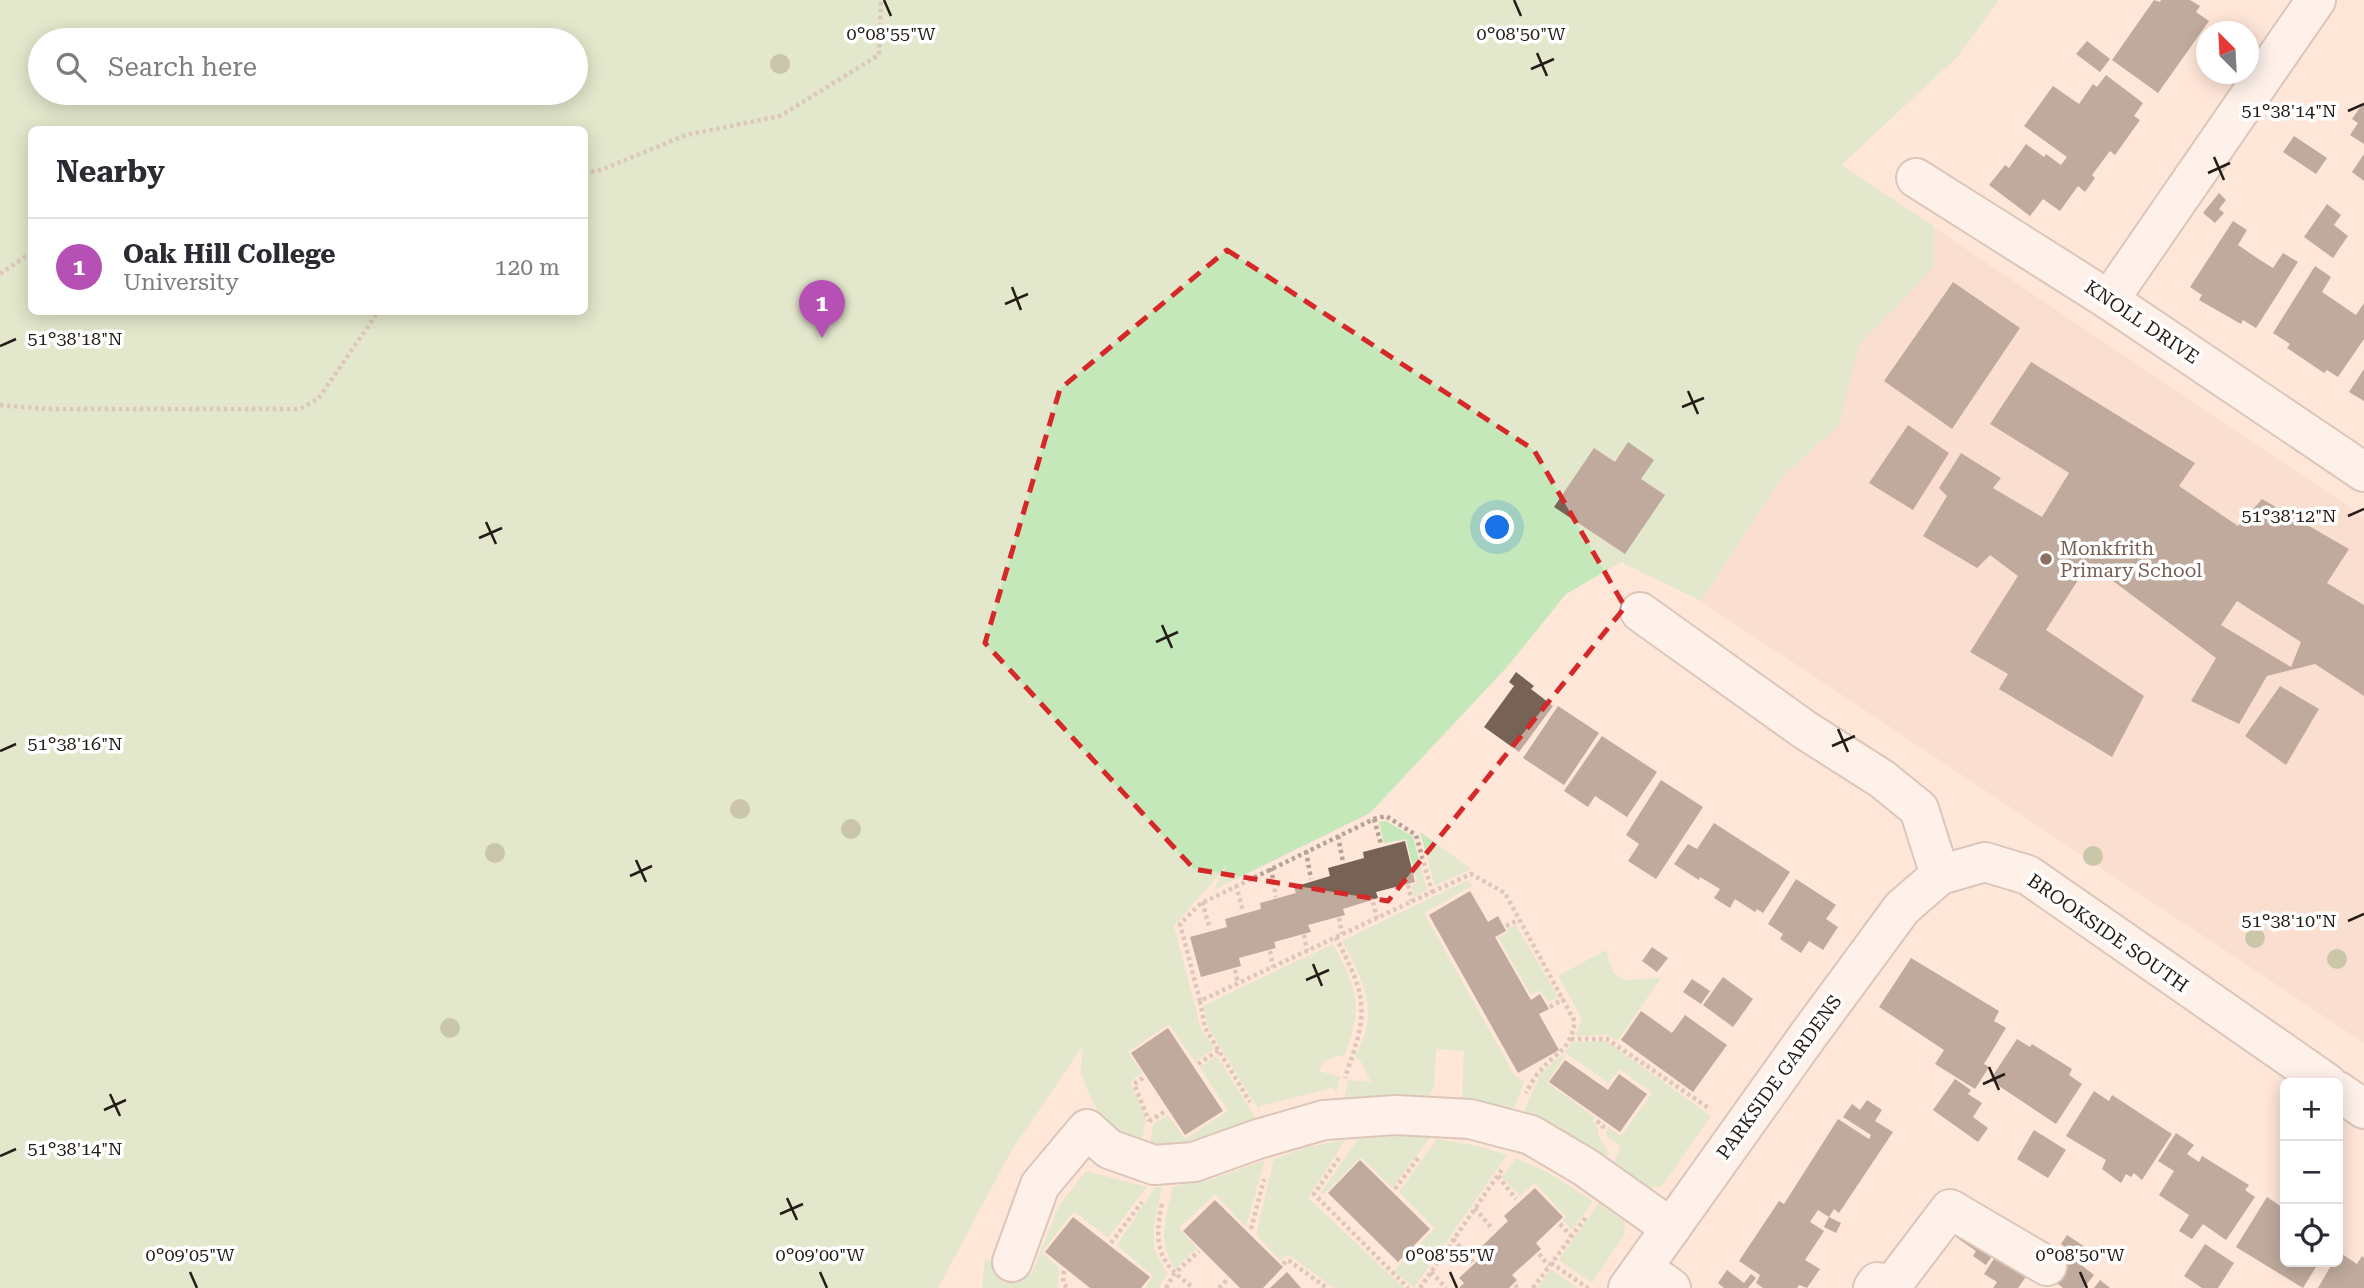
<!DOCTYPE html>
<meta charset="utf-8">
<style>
:root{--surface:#fff;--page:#f2f2f3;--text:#2b2b33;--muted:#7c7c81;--line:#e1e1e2;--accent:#b650b5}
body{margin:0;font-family:"Roboto Serif",serif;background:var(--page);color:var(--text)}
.controls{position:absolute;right:21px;bottom:21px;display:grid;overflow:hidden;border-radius:10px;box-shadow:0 4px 18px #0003}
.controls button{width:63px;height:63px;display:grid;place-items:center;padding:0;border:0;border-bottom:2px solid var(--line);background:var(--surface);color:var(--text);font:35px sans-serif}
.compass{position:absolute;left:2196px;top:21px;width:63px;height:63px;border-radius:50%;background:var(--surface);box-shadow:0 4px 18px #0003;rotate:336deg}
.you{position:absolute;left:1498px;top:528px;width:24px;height:24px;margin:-18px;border:5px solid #fff;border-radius:50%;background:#1a73e8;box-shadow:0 0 0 10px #1a73e833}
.badge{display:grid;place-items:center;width:46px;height:46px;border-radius:50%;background:var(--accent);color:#fff;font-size:23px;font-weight:700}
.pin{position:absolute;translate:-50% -58px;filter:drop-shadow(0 2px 4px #0008)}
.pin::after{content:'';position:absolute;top:37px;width:24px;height:21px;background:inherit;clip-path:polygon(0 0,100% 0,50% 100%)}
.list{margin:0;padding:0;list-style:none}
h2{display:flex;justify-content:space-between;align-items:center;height:91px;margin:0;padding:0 28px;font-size:30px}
h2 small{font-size:23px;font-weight:400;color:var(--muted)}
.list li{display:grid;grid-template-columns:46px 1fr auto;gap:21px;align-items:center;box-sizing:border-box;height:98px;padding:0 28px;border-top:2px solid var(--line)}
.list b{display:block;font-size:26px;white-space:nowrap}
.list p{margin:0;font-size:23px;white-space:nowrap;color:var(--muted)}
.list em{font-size:23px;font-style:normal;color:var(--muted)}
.icon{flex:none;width:38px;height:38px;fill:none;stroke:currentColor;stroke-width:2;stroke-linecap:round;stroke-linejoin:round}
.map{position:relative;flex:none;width:2364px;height:1288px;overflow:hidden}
.search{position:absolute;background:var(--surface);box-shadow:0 4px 18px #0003;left:28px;top:28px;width:560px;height:77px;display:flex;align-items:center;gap:18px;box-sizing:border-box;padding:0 24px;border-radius:38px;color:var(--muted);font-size:26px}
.panel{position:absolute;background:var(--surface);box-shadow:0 4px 18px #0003;left:28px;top:126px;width:560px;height:189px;border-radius:10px}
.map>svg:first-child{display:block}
.built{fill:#f6d8c5;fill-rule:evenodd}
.green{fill:#c4e8ba;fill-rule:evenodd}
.building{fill:#776256;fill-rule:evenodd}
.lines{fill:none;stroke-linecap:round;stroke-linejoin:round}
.minor-casing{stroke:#b6a092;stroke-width:42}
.path{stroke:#b6a398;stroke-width:4.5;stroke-dasharray:3.5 3.5;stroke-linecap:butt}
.minor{stroke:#fff;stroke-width:38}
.tree{fill:#8c9f6f}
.marked{fill:none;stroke:#d62828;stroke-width:5;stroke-dasharray:14 9;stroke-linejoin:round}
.ticks{fill:none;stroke:#241c16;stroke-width:2.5}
.education-dot{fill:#8d6e63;stroke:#fff;stroke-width:2.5}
.labels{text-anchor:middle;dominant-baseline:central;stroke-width:7;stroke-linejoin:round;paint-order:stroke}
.street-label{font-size:19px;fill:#241c16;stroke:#fff}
.education-label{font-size:19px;fill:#785e54;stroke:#fff;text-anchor:start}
.ticks-label{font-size:18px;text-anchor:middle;fill:#241c16;stroke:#fff;stroke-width:7;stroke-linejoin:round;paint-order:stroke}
</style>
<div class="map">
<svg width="2364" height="1288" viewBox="0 0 2364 1288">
<rect width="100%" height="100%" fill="#fee6d8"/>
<path class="built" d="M0,0H1999L1958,56L1841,165L2364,517V1043L1701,601L1782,477L0,439ZM40,40H576V93H40ZM32,130H584V312H32Z"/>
<g class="green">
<path d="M0,0H1999L1958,56L1841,165L1934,226V267L1859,345L1839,425L1782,477L1701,601L1621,562L1566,594L1507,667L1370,813L1214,890L1227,865L1174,926L1201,1029L1214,1049L1195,1062L1169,1024L1128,1052L1142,1073L1130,1082L1146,1119L1140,1150L1104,1122L1090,1096L1081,1073L1082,1047L1011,1151L938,1288H0ZM40,40H576V93H40ZM32,130H584V312H32Z"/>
<path d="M1386,821L1413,837L1427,890L1414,897L1412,885L1417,883L1406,839L1384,843L1379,822Z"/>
<path d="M1420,832L1471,869L1435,886Z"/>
<path d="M1468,880L1472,886L1424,913L1515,1076L1524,1081L1514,1109L1462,1098L1464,1051L1436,1049L1434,1087L1429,1097L1415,1100L1343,1103L1348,1080L1371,1082L1362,1063L1355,1056C1359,1048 1364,1039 1366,1030C1374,1000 1357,967 1342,941Z"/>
<path d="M1516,925L1558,997L1548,1002L1540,990L1531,995L1498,937L1509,932L1507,929Z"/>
<path d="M1333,944C1358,991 1363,1004 1345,1055C1334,1056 1324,1059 1319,1071L1340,1077L1336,1093L1332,1088L1260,1106L1259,1110L1208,1027L1203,1006Z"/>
<path d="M1606,950L1613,973L1625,980L1661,978L1617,1041L1608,1035L1575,1036L1582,1018L1558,976Z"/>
<path d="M1606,1041L1711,1116L1661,1187H1647L1615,1163L1620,1146L1606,1136L1608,1127L1621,1136L1652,1093L1620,1069L1608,1083L1565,1052L1573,1042Z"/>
<path d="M1563,1054L1565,1056L1547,1083L1595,1117L1592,1121L1597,1126L1600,1140L1609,1152L1606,1158L1552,1123L1524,1112L1541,1073Z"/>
<path d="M1217,1056L1257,1120L1247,1131L1149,1152L1153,1124L1168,1115L1185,1139L1228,1111L1200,1067Z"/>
<path d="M1401,1136L1430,1138L1392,1188L1361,1157L1324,1194L1321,1192L1358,1139Z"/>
<path d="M1437,1139L1477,1146L1507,1155L1414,1288L1394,1271L1435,1228L1399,1192Z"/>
<path d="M1345,1140L1308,1198L1404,1288H1334L1288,1254L1281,1261L1256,1235L1274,1159L1307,1147Z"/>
<path d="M1516,1158L1547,1172L1593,1201L1572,1230L1563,1220L1566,1217L1535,1183L1520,1196L1502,1177Z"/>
<path d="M1265,1160L1246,1227L1215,1194L1179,1228L1197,1248L1175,1269C1156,1238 1166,1220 1173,1187L1213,1179Z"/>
<path d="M1086,1171L1147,1187L1108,1238L1074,1211L1042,1252L1059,1268L1058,1288H982L985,1259L1031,1275L1059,1206Z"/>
<path d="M1155,1187H1162L1154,1226V1250L1167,1273L1159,1288H1145L1153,1276L1117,1245Z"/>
<path d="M1599,1203L1624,1221L1625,1233L1592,1283L1559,1260Z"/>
<path d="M1551,1269L1577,1288H1537Z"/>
</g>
<g class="building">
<path d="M2154,0L2160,2L2161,0H2190L2200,6L2196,12L2209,21L2158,93L2112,60Z"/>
<path d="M2087,41L2110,59L2100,72L2076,54Z"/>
<path d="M2106,75L2143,103L2134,116L2140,120L2115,155L2110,151L2092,175L2095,178L2085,192L2078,186L2060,211L2043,199L2030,216L1989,185L2005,165L2009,168L2026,144L2044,157L2046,154L2061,165L2067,157L2024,126L2053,86L2079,104L2093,84L2097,87Z"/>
<path d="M2364,102V144L2350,135L2358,123L2352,119Z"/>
<path d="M2294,136L2327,158L2316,174L2283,152Z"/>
<path d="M2364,154V181L2352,172Z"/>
<path d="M2219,193L2226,200L2219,209L2224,213L2215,223L2203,213Z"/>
<path d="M2327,204L2341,215L2334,225L2348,236L2333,258L2304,237Z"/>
<path d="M2233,221L2247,230L2238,245L2257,258L2273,268L2283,253L2298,262L2256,328L2243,320L2241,324L2199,300L2202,295L2190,287Z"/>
<path d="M2315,266L2331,277L2322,292L2356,315L2364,303V339L2338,377L2327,370L2324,373L2287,348L2290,344L2273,333Z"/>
<path d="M1953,282L2020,328L1952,429L1884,381Z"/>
<path d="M2031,362L2195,463L2179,486L2238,526L2262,499L2349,549L2327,583L2364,605V696L2315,664L2267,676L2239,724L2191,701L2216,658L2089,563L2046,630L2144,696L2112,757L1999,689L2008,674L1970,652L2018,576L1990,555L1977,568L1923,536L1947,496L1939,488L1961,453L2001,478L1993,488L2042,517L2069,473L1990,424ZM2237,601L2301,642L2291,667L2221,625Z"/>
<path d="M2364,369V401L2349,392Z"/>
<path d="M1908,425L1949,453L1913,510L1869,483Z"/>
<path d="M1628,442L1654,460L1641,479L1665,495L1625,554L1554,507L1594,448L1615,462Z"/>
<path d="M1516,672L1534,686L1531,689L1553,706L1519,752L1484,727L1514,686L1509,682Z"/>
<path d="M2280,686L2319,709L2286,765L2245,736Z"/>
<path d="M1558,706L1599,733L1564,785L1523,758Z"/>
<path d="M1602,736L1657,772L1627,817L1595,796L1588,807L1564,791Z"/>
<path d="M1661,780L1703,807L1656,879L1628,861L1639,844L1626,835Z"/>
<path d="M1714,823L1790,872L1763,913L1757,909L1755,912L1735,899L1730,908L1714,898L1720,889L1700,877L1699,880L1674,864L1688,844L1697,849Z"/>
<path d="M1405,841L1415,882L1376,892L1378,898L1343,909L1345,915L1308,925L1311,932L1274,942L1276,948L1239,958L1241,966L1201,977L1190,937L1227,927L1225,919L1261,909L1260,903L1296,893L1294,887L1330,876L1328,868L1364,858L1363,852Z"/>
<path d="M1796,879L1836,905L1826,919L1838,927L1823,950L1809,941L1801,953L1780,939L1783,934L1768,924Z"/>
<path d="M1470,891L1488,922L1498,916L1506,931L1495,937L1531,1000L1540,994L1549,1009L1539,1014L1559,1050L1518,1073L1429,915Z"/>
<path d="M1652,947L1668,958L1657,972L1642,961Z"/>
<path d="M1911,958L1999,1011L1994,1021L2006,1028L1984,1064L1989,1067L1975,1089L1935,1064L1944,1050L1879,1007Z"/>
<path d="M1723,977L1753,999L1733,1027L1703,1005Z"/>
<path d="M1692,979L1710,991L1701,1004L1683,992Z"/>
<path d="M1641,1011L1672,1033L1685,1015L1727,1045L1693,1092L1621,1040Z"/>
<path d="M1168,1028L1223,1111L1185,1135L1131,1053Z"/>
<path d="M2017,1039L2030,1047L2032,1044L2072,1069L2069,1075L2082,1084L2056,1124L1990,1080Z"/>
<path d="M1565,1060L1608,1090L1619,1074L1647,1094L1620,1132L1549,1082Z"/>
<path d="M1955,1079L1971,1090L1968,1094L1982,1103L1973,1117L1988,1128L1978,1142L1933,1110Z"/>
<path d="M2094,1091L2109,1101L2112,1095L2172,1134L2142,1180L2134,1173L2131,1177L2126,1174L2121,1183L2102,1169L2106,1160L2066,1136Z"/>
<path d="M1867,1100L1882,1110L1875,1121L1893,1132L1839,1213L1834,1209L1829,1217L1818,1210L1810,1222L1824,1231L1805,1260L1820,1269L1807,1288L1799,1285L1797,1288H1763L1756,1283L1760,1275L1739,1261L1779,1201L1784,1204L1838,1119L1869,1139L1871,1135L1843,1117L1852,1104L1860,1110Z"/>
<path d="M2034,1130L2066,1150L2048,1178L2017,1159Z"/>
<path d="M2176,1133L2194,1145L2187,1154L2199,1162L2202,1156L2249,1185L2245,1190L2255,1197L2226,1240L2203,1224L2192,1239L2179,1231L2189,1215L2159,1195L2174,1171L2158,1161Z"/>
<path d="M1360,1160L1430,1229L1398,1262L1328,1193Z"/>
<path d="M1535,1188L1563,1217L1536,1243L1541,1249L1512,1275L1517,1280L1509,1288H1459L1464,1283L1459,1278L1485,1254L1480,1248L1508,1221L1504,1216Z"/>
<path d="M2267,1197L2285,1209V1262H2319L2303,1288L2236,1247Z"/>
<path d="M1215,1200L1283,1267L1263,1288H1240L1183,1231Z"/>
<path d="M1073,1217L1150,1277L1141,1288H1090L1045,1252Z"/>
<path d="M1829,1217L1841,1223L1836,1233L1824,1227Z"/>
<path d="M1964,1224L1998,1247L1986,1265L1973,1256L1976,1251L1956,1237Z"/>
<path d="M2067,1235L2091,1251L2084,1261L2061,1244Z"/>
<path d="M2205,1244L2234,1263L2218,1288H2202L2184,1276Z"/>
<path d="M1999,1251L2030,1271L2018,1288H1993L1997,1282L1984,1274Z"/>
<path d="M2339,1252L2357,1264L2362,1256L2364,1258V1288H2318L2333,1262H2338Z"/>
<path d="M2066,1253L2094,1275L2084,1288H2063L2048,1276Z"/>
<path d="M1727,1270L1744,1283L1751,1274L1756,1278L1748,1288H1724L1718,1283Z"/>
<path d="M1287,1272L1301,1288H1270Z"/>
<path d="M2100,1280L2110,1288H2094Z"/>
</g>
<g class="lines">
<defs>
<g id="minor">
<path d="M1916,178L2109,300L2364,472"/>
<path d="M2109,300L2316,0"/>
<path d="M1640,612L1805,730L1882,779L1919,809L1940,875"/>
<path d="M2338,1091L2364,1109"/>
<path d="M1012,1262L1040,1185L1087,1129L1109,1149L1154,1165L1194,1162L1258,1139L1324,1120L1396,1115L1470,1119L1531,1135L1585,1167L1671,1228"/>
<path d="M1643,1268L1671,1288"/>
<path d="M1628,1288L1807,1037L1902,908L1940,875L1985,862L2028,875L2327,1083"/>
<path d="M1873,1288L1877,1282L1893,1284L1950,1209L2047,1266"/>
</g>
</defs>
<use href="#minor" class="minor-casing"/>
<g class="path">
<path d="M584,173L601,170L686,135L780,116L879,55L881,0"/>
<path d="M0,274L32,252"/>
<path d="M0,405L47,409H300L318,399L378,312"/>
<path d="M1374,819L1381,844"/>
<path d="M1338,836L1343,862"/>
<path d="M1306,851L1311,879"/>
<path d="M1271,868L1276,897"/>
<path d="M1236,885L1243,911"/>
<path d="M1408,885L1412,901"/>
<path d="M1432,892L1471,874L1505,893L1575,1022C1569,1052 1559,1049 1541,1070C1535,1076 1530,1086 1526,1093"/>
<path d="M1202,902L1210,929"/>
<path d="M1373,902L1377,918"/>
<path d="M1339,918L1342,934"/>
<path d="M1506,926L1519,920"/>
<path d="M1304,935L1307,951"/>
<path d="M1336,937C1345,956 1360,983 1361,1003C1364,1028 1352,1055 1345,1078"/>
<path d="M1270,951L1273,967"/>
<path d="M1235,970L1238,983"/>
<path d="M1200,1001L1180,924L1200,904L1374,819L1386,816L1416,835L1432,892L1200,1001L1205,1028L1250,1102"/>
<path d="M1550,1007L1563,999"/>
<path d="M1571,1039H1607L1710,1109"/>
<path d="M1198,1064L1219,1050"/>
<path d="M1143,1078L1134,1084L1149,1121"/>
<path d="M1149,1121L1166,1111"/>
<path d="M1597,1121L1603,1126L1602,1131"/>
<path d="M1339,1158L1314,1194L1408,1288"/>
<path d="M1498,1176L1516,1199"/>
<path d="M1395,1189L1419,1157"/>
<path d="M1162,1204C1153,1246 1159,1264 1194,1288"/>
<path d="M1475,1208L1493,1230"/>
<path d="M1560,1224L1571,1236"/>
<path d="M1251,1229L1264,1179"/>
<path d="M1453,1239L1473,1262"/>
<path d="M1111,1243L1142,1202"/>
<path d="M1539,1254L1549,1266"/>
<path d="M1551,1263L1588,1288"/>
<path d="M1283,1264L1288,1260L1327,1288"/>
<path d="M1064,1271L1063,1282L1067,1288"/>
<path d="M1431,1272L1446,1288"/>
<path d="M1515,1285L1518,1288"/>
<path d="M1166,1288L1174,1274L1199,1251"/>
<path d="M1219,1288L1228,1279"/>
<path d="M1420,1288L1503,1168"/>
<path d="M1533,1288L1587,1216"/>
</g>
<use href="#minor" class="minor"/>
</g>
<g class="tree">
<circle cx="780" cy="64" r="10"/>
<circle cx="740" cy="809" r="10"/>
<circle cx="851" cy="829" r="10"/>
<circle cx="495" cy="853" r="10"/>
<circle cx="2093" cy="856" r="10"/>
<circle cx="2255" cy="938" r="10"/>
<circle cx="2337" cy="959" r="10"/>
<circle cx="450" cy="1028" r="10"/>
</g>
<path d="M0 0H2364V1288H0ZM1227,250L1534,450L1625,607L1388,901L1194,869L985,643L1060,389Z" fill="#fee6d8" fill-opacity=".55" fill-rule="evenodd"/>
<path class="marked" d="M1227,250L1534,450L1625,607L1388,901L1194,869L985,643L1060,389Z"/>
<path class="ticks" d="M884,0L891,16M1514,0L1521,16M1537,53L1547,76M1531,69L1554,59M2348,111L2364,104M2214,157L2224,180M2208,173L2230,163M1012,287L1021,310M1005,304L1028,294M0,346L16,339M1688,391L1698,414M1682,407L1704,398M2348,516L2364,509M486,522L496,544M479,538L502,528M1162,625L1172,648M1156,642L1178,632M1838,729L1848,752M1832,746L1855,736M0,751L16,744M636,860L646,882M630,876L652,866M2348,921L2364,914M1313,964L1322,986M1306,980L1329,970M1989,1067L1999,1090M1983,1084L2005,1074M110,1094L120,1116M104,1110L126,1100M0,1156L16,1149M787,1198L797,1220M780,1214L803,1204M190,1272L197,1288M820,1272L827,1288M1450,1272L1457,1288M2080,1272L2087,1288"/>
<circle class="education-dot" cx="2046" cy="559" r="7"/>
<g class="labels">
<g class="street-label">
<text transform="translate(2142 322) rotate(34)">KNOLL DRIVE</text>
<text transform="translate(2108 933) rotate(35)">BROOKSIDE SOUTH</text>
<text transform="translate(1779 1077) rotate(-54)">PARKSIDE GARDENS</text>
</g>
<g class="education-label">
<text x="2060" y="548">Monkfrith<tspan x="2060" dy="22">Primary School</tspan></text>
</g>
</g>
<g class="ticks-label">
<text x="891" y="40">0°08'55"W</text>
<text x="1521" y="40">0°08'50"W</text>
<text x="2289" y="117">51°38'14"N</text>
<text x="75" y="345">51°38'18"N</text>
<text x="2289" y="522">51°38'12"N</text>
<text x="75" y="750">51°38'16"N</text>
<text x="2289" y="927">51°38'10"N</text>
<text x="75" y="1155">51°38'14"N</text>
<text x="190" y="1261">0°09'05"W</text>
<text x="820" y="1261">0°09'00"W</text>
<text x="1450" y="1261">0°08'55"W</text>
<text x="2080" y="1261">0°08'50"W</text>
</g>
</svg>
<div class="controls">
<button>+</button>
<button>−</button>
<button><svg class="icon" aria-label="locate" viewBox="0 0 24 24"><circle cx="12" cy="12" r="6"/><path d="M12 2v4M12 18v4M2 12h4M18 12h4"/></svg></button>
</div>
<svg class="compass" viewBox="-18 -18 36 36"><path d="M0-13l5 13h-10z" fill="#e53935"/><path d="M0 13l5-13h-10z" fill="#7c7c81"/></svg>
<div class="you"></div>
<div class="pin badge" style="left:822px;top:338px">1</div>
<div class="search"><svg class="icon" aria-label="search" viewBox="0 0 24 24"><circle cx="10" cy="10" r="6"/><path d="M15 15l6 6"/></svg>Search here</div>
<section class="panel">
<h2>Nearby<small></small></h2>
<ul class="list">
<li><span class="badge">1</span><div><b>Oak Hill College</b><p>University</p></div><em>120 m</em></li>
</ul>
</section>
</div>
